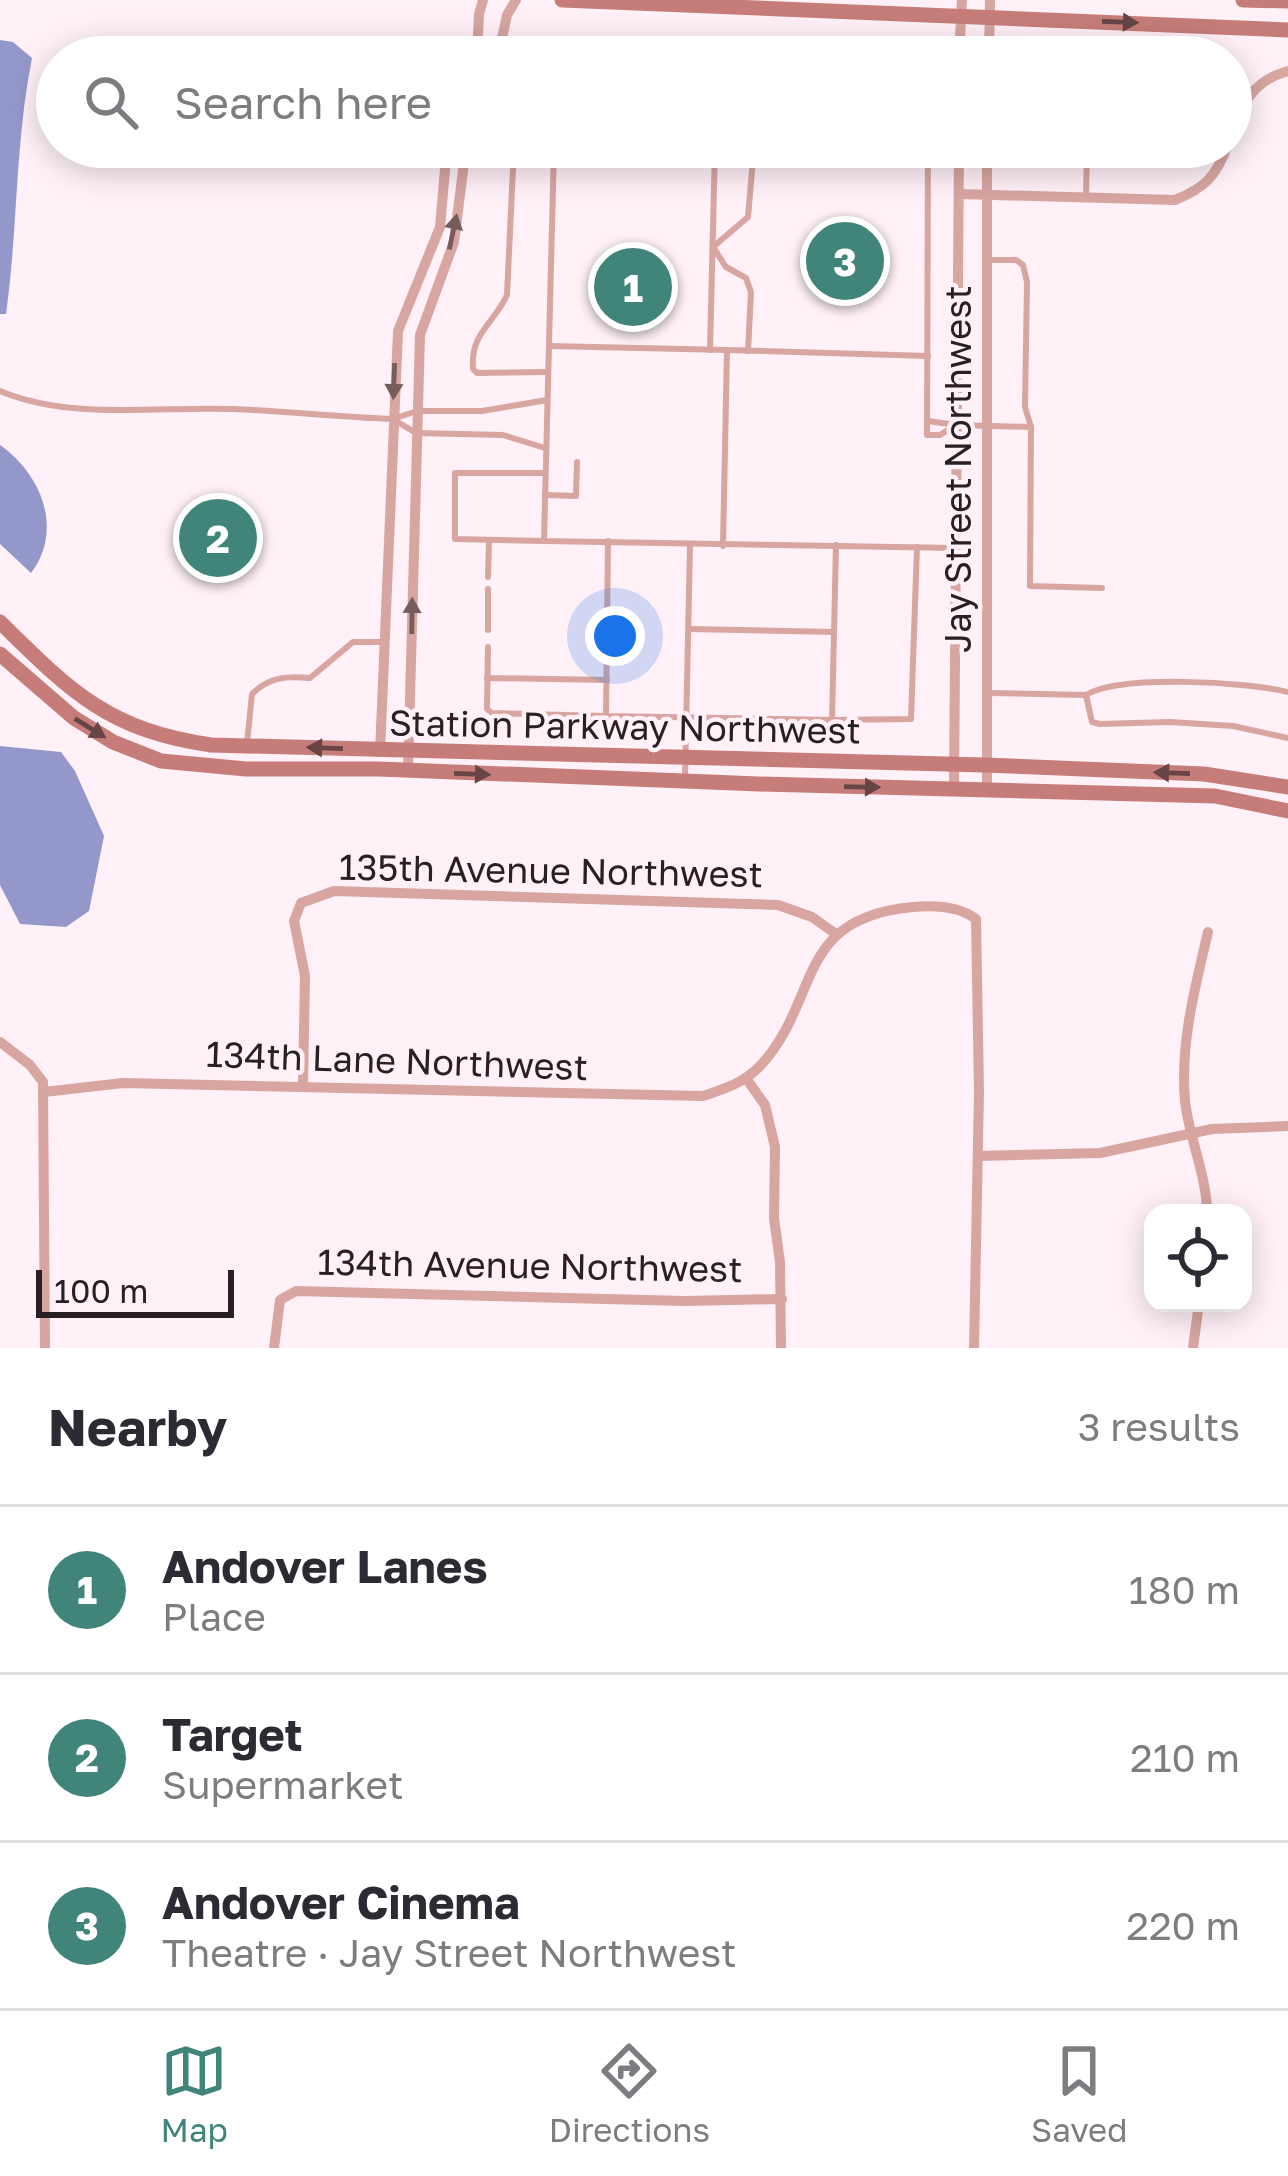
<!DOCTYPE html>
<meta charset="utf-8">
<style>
:root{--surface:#fff;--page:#f2f2f3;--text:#2b2b33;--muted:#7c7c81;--line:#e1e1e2;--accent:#41857a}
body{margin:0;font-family:"Golos Text",sans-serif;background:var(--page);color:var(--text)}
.controls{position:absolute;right:36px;bottom:36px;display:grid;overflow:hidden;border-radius:24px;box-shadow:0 6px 30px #0003}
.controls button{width:108px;height:108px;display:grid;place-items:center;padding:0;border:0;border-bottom:3px solid var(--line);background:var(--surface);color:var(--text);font:60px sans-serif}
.scale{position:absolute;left:36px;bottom:30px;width:198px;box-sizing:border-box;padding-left:12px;border:6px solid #282024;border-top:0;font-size:33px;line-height:42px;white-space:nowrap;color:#282024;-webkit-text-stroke:9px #fff1f7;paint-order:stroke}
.you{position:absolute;left:615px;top:636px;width:42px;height:42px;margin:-30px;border:9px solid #fff;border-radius:50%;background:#1a73e8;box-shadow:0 0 0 18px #1a73e833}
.badge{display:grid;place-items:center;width:78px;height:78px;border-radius:50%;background:var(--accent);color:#fff;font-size:39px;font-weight:700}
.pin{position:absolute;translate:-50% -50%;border:6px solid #fff;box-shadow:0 3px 12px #0006}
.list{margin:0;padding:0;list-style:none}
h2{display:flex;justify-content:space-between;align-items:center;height:156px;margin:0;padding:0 48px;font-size:51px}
h2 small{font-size:39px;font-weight:400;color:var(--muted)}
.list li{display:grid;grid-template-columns:78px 1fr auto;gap:36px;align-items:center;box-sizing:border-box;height:168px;padding:0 48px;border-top:3px solid var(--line)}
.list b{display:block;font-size:45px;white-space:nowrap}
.list p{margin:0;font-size:39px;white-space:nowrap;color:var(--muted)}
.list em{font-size:39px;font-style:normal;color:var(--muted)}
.icon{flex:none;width:66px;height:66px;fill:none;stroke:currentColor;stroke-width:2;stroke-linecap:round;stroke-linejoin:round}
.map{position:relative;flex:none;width:1288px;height:1348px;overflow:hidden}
.search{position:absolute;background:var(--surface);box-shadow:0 6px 30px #0003;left:36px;right:36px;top:36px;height:132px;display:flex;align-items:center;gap:30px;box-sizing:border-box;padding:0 42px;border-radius:66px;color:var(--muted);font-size:45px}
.sheet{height:660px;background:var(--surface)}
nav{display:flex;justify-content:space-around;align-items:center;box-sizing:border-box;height:168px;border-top:3px solid var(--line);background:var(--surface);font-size:33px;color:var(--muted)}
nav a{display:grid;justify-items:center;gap:6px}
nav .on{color:var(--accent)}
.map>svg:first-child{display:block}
.water{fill:#9497ca}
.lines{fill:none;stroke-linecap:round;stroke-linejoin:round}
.lane{stroke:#d8a5a1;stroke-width:6}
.street{stroke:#d8a5a1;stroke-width:10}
.secondary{stroke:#c67d79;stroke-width:15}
.oneway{fill:#674546}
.oneway2{fill:#775c5c}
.labels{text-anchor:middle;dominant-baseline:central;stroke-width:9;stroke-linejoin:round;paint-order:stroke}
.street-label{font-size:36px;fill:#282024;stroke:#fff1f7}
</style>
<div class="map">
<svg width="1288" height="1348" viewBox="0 0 1288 1348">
<rect width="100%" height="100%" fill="#fff1f7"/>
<g class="water">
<path d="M0,40L13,42L32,58C15,142 18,229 6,314H0Z"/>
<path d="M0,445C41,474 64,529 31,573L0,544Z"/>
<path d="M0,746L61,752L75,771L104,836L89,911L66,927L20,924L0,885Z"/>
</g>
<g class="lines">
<g class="lane">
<path d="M115,57L116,46L123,39L402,50L410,57"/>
<path d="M1231,85L1247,97"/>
<path d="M253,147L347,150L371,147"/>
<path d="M514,147L507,295C494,324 470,333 473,369L477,373L548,372"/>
<path d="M528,147L554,148L544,541L955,548"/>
<path d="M680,147L928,151L934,147"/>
<path d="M1037,147L1047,161L1060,165H1168L1181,160L1188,147"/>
<path d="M1086,198L1087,147"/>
<path d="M988,260H1016L1023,265L1027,282L1025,407L1031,427"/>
<path d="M549,346L727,350L723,546"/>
<path d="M710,350L715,147"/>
<path d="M727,350L928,356"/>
<path d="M748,351L751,292L746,278L726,267L713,247L748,217L754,148"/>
<path d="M0,391C72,421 158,406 233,409C286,411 339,417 393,419L417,411H482L547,400"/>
<path d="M396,421L416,433L503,435L545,448"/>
<path d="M928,421L956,425L940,435H927L928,147"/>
<path d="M956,425L1031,427L1030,586L1102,588"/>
<path d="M545,495L576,496L577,462"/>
<path d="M544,541L455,539V473H545"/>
<path d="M608,541L606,716L832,720"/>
<path d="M836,545L832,720L911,719L917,547"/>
<path d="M488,577L489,540"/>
<path d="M689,629L834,632"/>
<path d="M488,630V589"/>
<path d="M488,647L487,709L492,713L606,716"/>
<path d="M487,678L607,680"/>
<path d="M989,693L1086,695C1120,674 1247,682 1288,692"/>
<path d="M1086,695L1092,722L1100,724L1170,722L1233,726L1288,738"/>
<path d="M247,743L252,694C269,677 286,676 310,678L353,642H386"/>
<path d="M685,777L690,546"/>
</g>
<g class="street">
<path d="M477,57L479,14L483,0"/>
<path d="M498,57L507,15L516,0"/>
<path d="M959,57L962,0"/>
<path d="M989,57L990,0"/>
<path d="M1231,137C1240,105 1254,80 1288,71"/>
<path d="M959,194L1175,200C1205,188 1216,176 1227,147"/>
<path d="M380,752L398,331L440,227L447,147"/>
<path d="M408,771L420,335L454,242L466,147"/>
<path d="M954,789L959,147"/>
<path d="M987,791V147"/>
<path d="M0,1042L30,1065L43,1082L45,1348"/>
<path d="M746,1078L765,1105L775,1147L774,1218L780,1262L781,1348"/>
<path d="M303,1086L305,976L294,921L301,903L334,891L778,905L812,917L836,934"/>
<path d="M44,1092L123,1083L703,1096C724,1089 744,1083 760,1066C822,999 793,918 913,907C934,905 959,906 976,919L979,1092L974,1348"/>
<path d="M978,1156L1100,1153L1212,1129L1288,1126"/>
<path d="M1207,1213C1207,1176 1189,1138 1185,1101C1180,1043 1195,988 1208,932"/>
<path d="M274,1348L280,1300L296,1291L685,1301L782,1299"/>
<path d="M1193,1348L1199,1303"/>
</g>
<g class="secondary">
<path d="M562,0L1288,30"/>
<path d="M1243,0L1288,1"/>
<path d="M0,622C71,692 108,730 211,745L985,765L1204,774L1288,787"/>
<path d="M0,654L74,718L113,742L161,761L246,769H379L759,784L1215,796L1288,811"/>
</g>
</g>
<defs><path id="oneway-solid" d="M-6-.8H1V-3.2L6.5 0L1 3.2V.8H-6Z" transform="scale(3)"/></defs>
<g class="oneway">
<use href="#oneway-solid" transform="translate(1120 22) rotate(2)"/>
<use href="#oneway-solid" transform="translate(90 728) rotate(32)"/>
<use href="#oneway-solid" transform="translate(325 748) rotate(-178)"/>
<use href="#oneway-solid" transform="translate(1172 773) rotate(-178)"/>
<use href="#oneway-solid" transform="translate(472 774) rotate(2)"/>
<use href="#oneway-solid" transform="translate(862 787) rotate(1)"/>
</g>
<g class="oneway2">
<use href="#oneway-solid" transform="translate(453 232) rotate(-78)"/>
<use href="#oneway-solid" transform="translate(394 381) rotate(92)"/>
<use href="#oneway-solid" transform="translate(412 616) rotate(-89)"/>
</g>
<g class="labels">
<g class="street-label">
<text transform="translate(957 469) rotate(-90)">Jay Street Northwest</text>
<text transform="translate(625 726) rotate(1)">Station Parkway Northwest</text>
<text transform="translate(551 870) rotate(1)">135th Avenue Northwest</text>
<text transform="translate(397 1060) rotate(2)">134th Lane Northwest</text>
<text transform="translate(530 1265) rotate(1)">134th Avenue Northwest</text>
</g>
</g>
</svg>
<div class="controls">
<button><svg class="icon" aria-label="locate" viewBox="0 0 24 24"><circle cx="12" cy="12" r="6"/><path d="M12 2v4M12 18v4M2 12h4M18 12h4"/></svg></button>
</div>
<div class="scale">100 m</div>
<div class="you"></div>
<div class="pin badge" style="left:633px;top:287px">1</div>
<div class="pin badge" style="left:218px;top:538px">2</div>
<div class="pin badge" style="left:845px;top:261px">3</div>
<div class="search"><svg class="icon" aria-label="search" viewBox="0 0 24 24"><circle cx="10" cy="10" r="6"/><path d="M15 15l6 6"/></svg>Search here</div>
</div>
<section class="sheet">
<h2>Nearby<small>3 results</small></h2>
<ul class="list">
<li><span class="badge">1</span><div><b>Andover Lanes</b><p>Place</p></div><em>180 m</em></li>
<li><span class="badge">2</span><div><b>Target</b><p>Supermarket</p></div><em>210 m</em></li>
<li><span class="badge">3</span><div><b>Andover Cinema</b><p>Theatre · Jay Street Northwest</p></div><em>220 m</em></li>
</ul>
</section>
<nav>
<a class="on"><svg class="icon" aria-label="map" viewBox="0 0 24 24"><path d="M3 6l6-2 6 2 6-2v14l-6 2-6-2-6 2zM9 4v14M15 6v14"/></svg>Map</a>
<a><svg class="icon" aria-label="directions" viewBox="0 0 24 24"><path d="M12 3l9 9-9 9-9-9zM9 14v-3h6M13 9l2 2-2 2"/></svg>Directions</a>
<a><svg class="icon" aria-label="saved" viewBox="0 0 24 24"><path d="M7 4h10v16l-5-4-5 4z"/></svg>Saved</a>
</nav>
